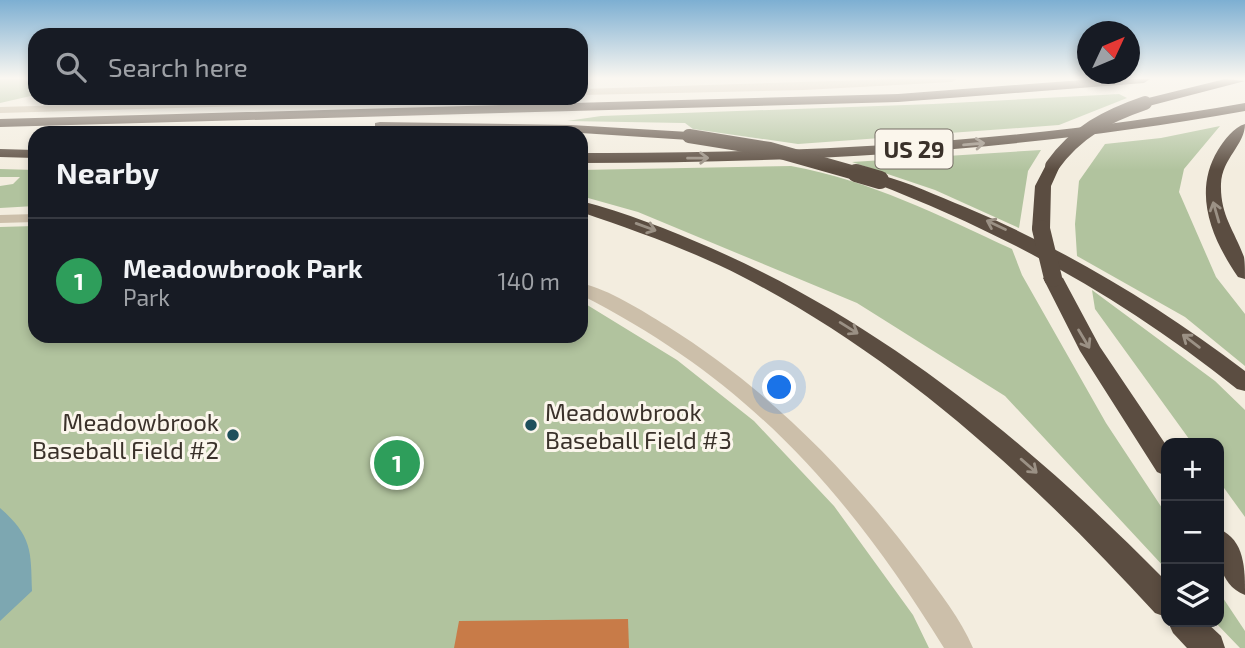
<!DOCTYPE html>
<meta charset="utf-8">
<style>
:root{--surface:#171b24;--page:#20242c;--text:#f1f3f6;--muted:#9ea1a6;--line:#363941;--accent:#2563eb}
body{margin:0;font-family:"Exo 2",sans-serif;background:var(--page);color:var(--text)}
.controls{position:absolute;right:21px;bottom:21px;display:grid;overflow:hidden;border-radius:14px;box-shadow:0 4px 10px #0003}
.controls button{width:63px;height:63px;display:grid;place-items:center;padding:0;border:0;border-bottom:2px solid var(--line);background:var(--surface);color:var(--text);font:35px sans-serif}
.compass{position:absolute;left:1077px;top:21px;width:63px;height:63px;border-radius:50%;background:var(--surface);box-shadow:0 4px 10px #0003;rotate:46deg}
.you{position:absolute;left:780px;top:388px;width:24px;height:24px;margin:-18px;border:5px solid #fff;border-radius:50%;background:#1a73e8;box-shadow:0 0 0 10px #1a73e833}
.badge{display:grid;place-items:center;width:46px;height:46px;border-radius:50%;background:var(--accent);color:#fff;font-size:23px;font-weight:700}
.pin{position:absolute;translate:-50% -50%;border:4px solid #fff;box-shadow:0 2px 7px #0006}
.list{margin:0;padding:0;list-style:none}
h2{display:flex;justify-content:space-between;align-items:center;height:91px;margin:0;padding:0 28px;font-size:30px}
h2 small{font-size:23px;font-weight:400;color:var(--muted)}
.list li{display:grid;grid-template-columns:46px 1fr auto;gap:21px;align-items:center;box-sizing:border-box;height:126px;padding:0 28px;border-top:2px solid var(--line)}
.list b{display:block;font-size:26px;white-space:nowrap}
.list p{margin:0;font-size:23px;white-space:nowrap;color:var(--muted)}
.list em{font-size:23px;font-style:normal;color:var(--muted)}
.icon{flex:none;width:38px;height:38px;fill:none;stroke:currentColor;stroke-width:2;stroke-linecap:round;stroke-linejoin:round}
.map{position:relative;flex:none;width:1245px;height:648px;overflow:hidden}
.search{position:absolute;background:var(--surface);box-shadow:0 4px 10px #0003;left:28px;top:28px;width:560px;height:77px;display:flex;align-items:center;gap:18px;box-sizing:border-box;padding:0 24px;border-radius:21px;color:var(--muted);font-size:26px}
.panel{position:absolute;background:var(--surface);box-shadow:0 4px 10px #0003;left:28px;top:126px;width:560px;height:217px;border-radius:21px}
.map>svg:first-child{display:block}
.green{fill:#b1c39e}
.water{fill:#7da7b1}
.building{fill:#c87b48}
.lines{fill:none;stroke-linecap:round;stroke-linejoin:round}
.minor{fill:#ccbfaa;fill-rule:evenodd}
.highway{fill:#5b4d41;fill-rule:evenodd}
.highway-bridge-far1{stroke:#5b4d41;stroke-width:14}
.highway-bridge{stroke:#5b4d41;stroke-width:18}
.oneway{stroke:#9b9185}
.poi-dot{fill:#1e4f5c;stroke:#fbf6ec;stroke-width:2.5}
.labels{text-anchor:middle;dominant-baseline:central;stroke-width:6;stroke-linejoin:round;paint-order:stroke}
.shield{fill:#fbf6ec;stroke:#746c64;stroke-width:2}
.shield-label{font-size:23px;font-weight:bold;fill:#3a312a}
.poi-label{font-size:24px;fill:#3a312a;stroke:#fbf6ec;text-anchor:start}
</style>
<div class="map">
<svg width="1245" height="648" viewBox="0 0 1245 648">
<rect width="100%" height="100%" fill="#f3eddf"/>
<g class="green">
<path d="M0,79H23L35,85V95L0,103Z"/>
<path d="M1119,94L1127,98L1059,125L798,144L693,129L685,123L567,121L601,116L933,104Z"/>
<path d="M1220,126L1184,169L1179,192L1216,277L1245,314V366L1185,317L1077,256L1075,224L1079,181L1105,144L1161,138Z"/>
<path d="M1041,150L1028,171L1019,228L935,190L852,162Z"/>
<path d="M791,166C872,181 938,215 1012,249L1022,275L1106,423L1166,514V569L1005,396L857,303L638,212L581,196V170Z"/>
<path d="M0,169L35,170V206L0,208V186L13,184L20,177H0Z"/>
<path d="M35,226V336H581V302L584,303L677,360L754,421L834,506L913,615L929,648H0V227Z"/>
<path d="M1092,290L1215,381L1245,410V517L1219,481V443H1192L1095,309Z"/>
<path d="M1219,592L1245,631V648H1240L1215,622H1219Z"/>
</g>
<path class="water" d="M0,508C32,536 31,550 32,591L0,621Z"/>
<path class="building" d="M628,619L629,648H454L459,621Z"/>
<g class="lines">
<g class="minor">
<path d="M894,79H957L952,82L804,90L581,95V89Z"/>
<path d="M310,98H430L425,101L0,113V107Z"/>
<path d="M35,214V222L0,223V215Z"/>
<path d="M581,283C610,290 641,310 667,326C768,389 850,472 921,567C939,592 961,619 973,648H944C847,491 747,379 581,295Z"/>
</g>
<g class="highway">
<path d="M1095,79H1150L1144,83L898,102L0,127V119L898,94Z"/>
<path d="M1225,79L1245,81L1145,107L1138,103L1140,100Z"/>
<path d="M1245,103V111C1023,151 806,163 581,163V153C804,154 1025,142 1245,103Z"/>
<path d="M380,122L571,125L689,132L696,136L689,140L581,133L375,129V123Z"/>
<path d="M1245,124C1245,145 1222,158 1221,184C1220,215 1234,230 1244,257C1245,263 1245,272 1245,279L1238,277C1212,239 1192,193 1218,150C1224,140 1234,127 1245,124Z"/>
<path d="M0,149L35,150V158L0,157Z"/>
<path d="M1052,161L1060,166L1051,186L1050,229L1041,234L1032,229L1035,186L1047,163Z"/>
<path d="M880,175C909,182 937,196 965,207C1065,249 1158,305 1245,371V391L1237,389C1124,299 1009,235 874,183L872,180L874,177Z"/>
<path d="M581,201C625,212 669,230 711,248C886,325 1032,445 1166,581V617L1155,613C1034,481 903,360 743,277C691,250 636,231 581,212Z"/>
<path d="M1053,272L1063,278L1100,347L1166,445V476L1157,472L1080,351L1043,278Z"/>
<path d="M1219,529C1245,540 1245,569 1245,595C1217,584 1218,554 1219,529Z"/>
<path d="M1168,622H1206L1221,636L1225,648H1187L1173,633Z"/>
</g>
<g class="highway-bridge-far1">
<path d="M689,136L770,149L862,175"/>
<path d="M1052,166C1076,132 1107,116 1145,103"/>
</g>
<g class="highway-bridge">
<path d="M856,173L880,180"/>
<path d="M1041,229L1053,278"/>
</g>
</g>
<defs><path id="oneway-shaft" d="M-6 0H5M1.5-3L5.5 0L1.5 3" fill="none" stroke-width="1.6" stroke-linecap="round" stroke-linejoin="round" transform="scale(1.75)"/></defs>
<g class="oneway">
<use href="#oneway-shaft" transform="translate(974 144) rotate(-5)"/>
<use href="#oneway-shaft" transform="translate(698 158) rotate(-1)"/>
<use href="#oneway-shaft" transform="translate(1216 212) rotate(-106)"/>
<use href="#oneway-shaft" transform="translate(996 225) rotate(-155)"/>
<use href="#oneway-shaft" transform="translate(646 227) rotate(20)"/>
<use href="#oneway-shaft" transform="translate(849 328) rotate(32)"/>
<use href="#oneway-shaft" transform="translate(1084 339) rotate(59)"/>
<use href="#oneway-shaft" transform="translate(1191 341) rotate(-143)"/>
<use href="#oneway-shaft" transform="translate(1029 466) rotate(41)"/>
</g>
<linearGradient id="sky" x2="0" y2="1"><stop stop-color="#7dafd2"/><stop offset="0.46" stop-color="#faf7f1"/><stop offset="1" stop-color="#faf7f1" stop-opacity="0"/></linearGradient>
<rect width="1245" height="170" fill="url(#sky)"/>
<g class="poi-dot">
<circle cx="531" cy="425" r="7"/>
<circle cx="233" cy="435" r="7"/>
</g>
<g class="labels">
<rect class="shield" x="875.5" y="129.5" width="77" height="39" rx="5"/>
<g class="shield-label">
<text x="914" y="149">US 29</text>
</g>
<g class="poi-label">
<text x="545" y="411">Meadowbrook<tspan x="545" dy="28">Baseball Field #3</tspan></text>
<text x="219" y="421" text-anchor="end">Meadowbrook<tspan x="219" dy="28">Baseball Field #2</tspan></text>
</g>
</g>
</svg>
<div class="controls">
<button>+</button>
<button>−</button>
<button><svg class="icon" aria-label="layers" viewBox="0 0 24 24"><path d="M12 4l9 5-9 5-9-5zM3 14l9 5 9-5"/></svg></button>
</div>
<svg class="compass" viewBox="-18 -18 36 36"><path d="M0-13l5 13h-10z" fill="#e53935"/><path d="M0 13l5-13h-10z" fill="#9ea1a6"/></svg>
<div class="you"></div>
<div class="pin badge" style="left:397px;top:463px;background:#2e9e5b">1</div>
<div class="search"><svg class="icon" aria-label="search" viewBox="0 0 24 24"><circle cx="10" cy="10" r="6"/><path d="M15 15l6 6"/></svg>Search here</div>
<section class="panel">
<h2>Nearby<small></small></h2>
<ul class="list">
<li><span class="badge" style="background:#2e9e5b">1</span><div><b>Meadowbrook Park</b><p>Park</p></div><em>140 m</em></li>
</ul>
</section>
</div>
